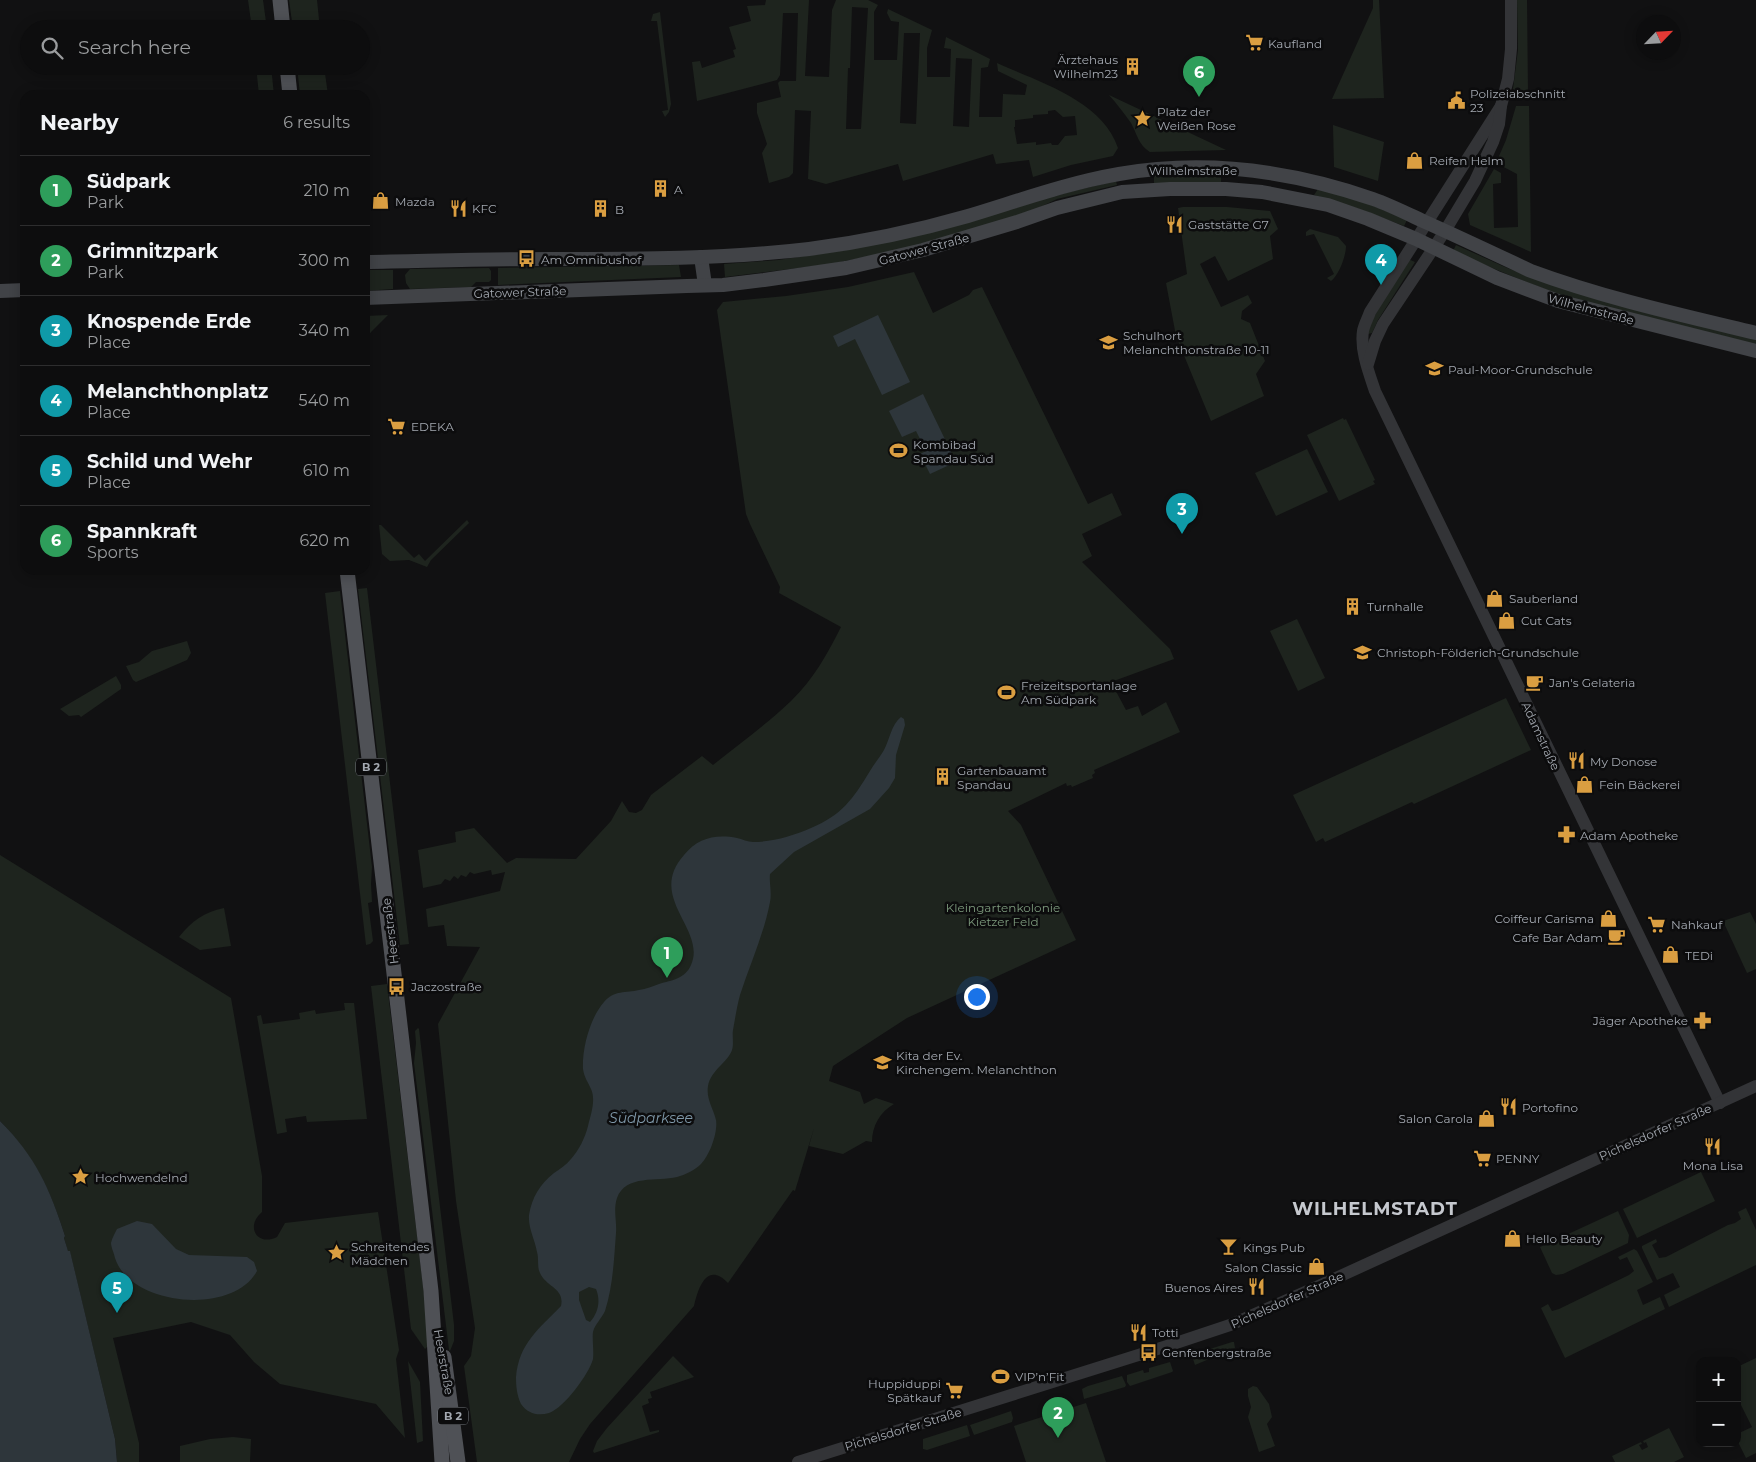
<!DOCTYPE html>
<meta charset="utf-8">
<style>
:root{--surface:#0d0d0e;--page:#1b1b1c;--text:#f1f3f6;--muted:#9a9c9e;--line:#2d2d2e;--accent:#da9e41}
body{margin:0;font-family:Montserrat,sans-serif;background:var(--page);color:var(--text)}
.controls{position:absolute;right:15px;bottom:15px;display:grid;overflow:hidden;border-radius:10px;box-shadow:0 2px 12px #0003}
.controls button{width:45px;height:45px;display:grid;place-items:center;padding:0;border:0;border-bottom:1px solid var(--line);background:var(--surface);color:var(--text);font:25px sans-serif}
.compass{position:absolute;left:1636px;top:15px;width:45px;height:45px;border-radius:50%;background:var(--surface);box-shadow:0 2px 12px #0003;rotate:65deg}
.you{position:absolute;left:976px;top:996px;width:18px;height:18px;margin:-12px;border:4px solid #fff;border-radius:50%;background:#1a73e8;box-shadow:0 0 0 8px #1a73e833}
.badge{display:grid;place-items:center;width:32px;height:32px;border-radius:50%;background:var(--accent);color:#fff;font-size:16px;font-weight:700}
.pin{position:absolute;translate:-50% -41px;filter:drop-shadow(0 1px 2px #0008)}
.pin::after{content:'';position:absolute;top:26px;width:18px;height:15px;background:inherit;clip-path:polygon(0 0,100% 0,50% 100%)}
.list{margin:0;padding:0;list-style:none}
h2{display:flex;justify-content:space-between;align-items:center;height:65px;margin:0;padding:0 20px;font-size:21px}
h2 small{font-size:16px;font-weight:400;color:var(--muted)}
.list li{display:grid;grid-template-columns:32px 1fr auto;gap:15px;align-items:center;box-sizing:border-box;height:70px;padding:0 20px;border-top:1px solid var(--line)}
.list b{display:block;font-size:19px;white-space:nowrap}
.list p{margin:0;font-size:16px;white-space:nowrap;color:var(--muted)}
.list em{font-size:16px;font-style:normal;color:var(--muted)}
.icon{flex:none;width:28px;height:28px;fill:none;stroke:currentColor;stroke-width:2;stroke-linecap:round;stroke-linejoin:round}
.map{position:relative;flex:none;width:1756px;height:1462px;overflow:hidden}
.search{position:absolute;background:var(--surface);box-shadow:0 2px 12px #0003;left:20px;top:20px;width:350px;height:55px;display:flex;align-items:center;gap:12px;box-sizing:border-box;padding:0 18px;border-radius:28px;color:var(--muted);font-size:19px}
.panel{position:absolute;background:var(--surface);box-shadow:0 2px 12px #0003;left:20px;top:90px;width:350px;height:485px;border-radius:15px}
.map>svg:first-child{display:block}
.green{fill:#1e241e;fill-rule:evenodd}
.water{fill:#2e363b;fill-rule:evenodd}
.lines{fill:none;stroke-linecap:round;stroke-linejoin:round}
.tertiary{stroke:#333437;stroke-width:12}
.secondary{stroke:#414347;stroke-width:14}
.primary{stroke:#4f5156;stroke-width:15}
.labels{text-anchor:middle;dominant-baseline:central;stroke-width:5;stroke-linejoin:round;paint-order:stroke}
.shield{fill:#0c0c0d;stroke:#767a80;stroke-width:1}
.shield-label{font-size:11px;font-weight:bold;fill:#a4a9b1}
.poi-label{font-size:12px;fill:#a4a9b1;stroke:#0c0c0d;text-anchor:start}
.street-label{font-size:12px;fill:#a4a9b1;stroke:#0c0c0d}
.park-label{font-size:12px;fill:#7d9a7d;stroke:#0c0c0d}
.water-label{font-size:14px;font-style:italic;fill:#7f98a9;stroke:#0c0c0d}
.district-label{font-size:18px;font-weight:bold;letter-spacing:1px;fill:#c5c8ce;stroke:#0c0c0d}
</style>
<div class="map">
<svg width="1756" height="1462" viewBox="0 0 1756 1462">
<rect width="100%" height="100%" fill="#111112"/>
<g class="green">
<path d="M248,0H263L267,29H252Z"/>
<path d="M289,0H317L320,29H293Z"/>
<path d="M766,0H809L805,76L829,77L832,10L836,0H868L878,5L874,12V60H897L899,22L891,21L887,13L888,9L932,30L927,48V77H950L951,49L944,48L946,37L990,59L988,67L981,68L979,117H1002L1003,94L1025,95L1027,85L998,71L997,63C1038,82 1102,100 1118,148L1113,156L1071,165L1033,177L1029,160L996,164L993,154L903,181L898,164L826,184L808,179L811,111L795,110L793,173L789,177L769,183L762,153L767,144L757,113V103L781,97L778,83L780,81H796L798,13H783L780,75L777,80L697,101L692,62L700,61L702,68L735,57L733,50L736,49L729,27L751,21L747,6L765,5ZM852,7L868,8L861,129H846L848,68H850ZM904,33H920L916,124L900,123ZM956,58L972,59L969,127L953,126ZM1055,110L1063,117L1075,116L1077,135L1065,136L1058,145H1052L1051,143L1036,145V142L1017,144L1014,127H1015V120L1033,118V115L1048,114V111Z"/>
<path d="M1373,0H1379L1384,98L1332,99L1373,8Z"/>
<path d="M1517,0H1527L1528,92L1517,93L1513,89L1518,50Z"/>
<path d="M660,12L671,104L669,112L665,117L662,111L668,110L657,21H651L653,14Z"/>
<path d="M256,66H271L274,95H259Z"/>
<path d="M297,66H324L328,95H300Z"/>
<path d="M1109,95L1226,150L1150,152C1138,144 1138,136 1131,123C1124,113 1117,104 1109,95Z"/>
<path d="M1516,106H1529L1531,252L1470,225L1468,214L1494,169L1501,173V183L1493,184L1494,228L1518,227L1517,174L1496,163L1506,140Z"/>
<path d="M1333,125L1384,142L1378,181L1334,167Z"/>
<path d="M1194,174L1221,175V182L1154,184V176Z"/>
<path d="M1116,181L1117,185L1057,199L1030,212L900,250L831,264L725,277L724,264L778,260L846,250L1077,190Z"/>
<path d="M1318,189L1359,200L1407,220L1404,226L1359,209L1314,195Z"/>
<path d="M1183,207H1227L1270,211L1278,229L1270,236L1273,259L1228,281L1215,256L1200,264L1221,307L1248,295L1252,303L1242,311L1241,319L1250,323L1265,361L1256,374L1264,396L1211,421L1176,336L1166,283L1187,274L1178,208Z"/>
<path d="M1310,229L1338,237L1346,246C1346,256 1339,275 1331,281L1327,278L1334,274L1314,234L1306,236V232Z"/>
<path d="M1456,245L1505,267L1543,282L1756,338V347C1705,334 1652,324 1601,308C1550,292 1502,273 1453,251Z"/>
<path d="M1408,259L1415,262L1378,320L1372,333L1368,334L1369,325Z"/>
<path d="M679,265L681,277L498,285V268Z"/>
<path d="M489,268L491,271V280L489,282H476L471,287L410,289L406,283L405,275L410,269Z"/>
<path d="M365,270H393V289L365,291Z"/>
<path d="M914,272L933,313L969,295L973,290L982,287L1088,504L1112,493L1122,515L1082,534L1092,556L1082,562L1170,649L1174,659L1111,682L1126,710L1138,706L1142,716L1166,702L1180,732L1094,770L1095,773L1092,775L1093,778L1072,787L1071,785L1067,786L1066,783L1008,811L1021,825L1076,940L907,1018L833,1066L829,1081L860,1092L864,1104L876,1098L894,1104C880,1112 872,1126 872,1142L866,1141L843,1154L809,1146L814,1128L795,1191L793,1190L728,1283C707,1261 698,1288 694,1306L590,1424L580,1439L569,1462H477L464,1366L471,1356L475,1328L456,1201L438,1024L480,947L447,946L444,925L428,927L426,909L500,891L505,872L492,875L491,870L474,874L470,872L466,877L461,875L458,879L454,876L450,881L445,879L441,884L423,888L418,850L456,842L455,832L474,828L507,863L516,858L576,859L611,821L622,801L629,812L636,813L642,810L651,795L702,756L713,765C739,744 767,724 791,701C813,680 828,653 841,627L779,593L780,587L750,524L746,514L717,310L723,302L786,296L848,287Z"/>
<path d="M388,315L371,332L365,341V316Z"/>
<path d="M1343,418L1344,420L1346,419L1375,480L1373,481L1375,484L1339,501L1307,435Z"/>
<path d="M1307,449L1328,492L1276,516L1255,473Z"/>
<path d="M467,520L469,523L431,560L427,567L409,560L390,561L382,554L379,525H381L414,558L419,554L425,561Z"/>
<path d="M367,588L409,944L400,945L358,589Z"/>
<path d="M340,591L372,867L371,884L372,902L368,903L373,941L370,944L366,945L325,593Z"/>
<path d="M1297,619L1325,678L1298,691L1270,631Z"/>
<path d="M187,641L191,653L187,660L136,682L133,680L126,666L139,662L152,651Z"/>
<path d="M116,676L121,685V689L81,717L79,715L69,716L60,709Z"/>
<path d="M1506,698L1531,750L1414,804L1412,802L1325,842L1323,838L1316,842L1293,795Z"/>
<path d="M0,855L231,998L262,1176V1212C245,1226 257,1247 277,1237L285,1223L378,1212L399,1350L396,1359L405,1438L376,1404L280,1384L254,1362L230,1335L191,1322L113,1338L139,1443V1462H117L115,1439L70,1252H68L64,1238L65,1236C50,1189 35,1157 0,1121Z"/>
<path d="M224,908L231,946L200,950L179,937C192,921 204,912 224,908Z"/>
<path d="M1750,912L1756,924V969L1747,973L1723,921Z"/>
<path d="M387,984L430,1344L425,1349L411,1329L371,986Z"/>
<path d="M344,1003H354L367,1119L307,1122L306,1116L285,1119L287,1132L277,1134L257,1016L261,1015L263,1024L300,1019L299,1013L315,1010L316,1014L345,1010Z"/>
<path d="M418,1028L419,1029L454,1325V1341L450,1351L449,1350L414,1063L416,1043L415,1031Z"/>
<path d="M1701,1172L1715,1201L1637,1238L1623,1209Z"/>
<path d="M1746,1208L1756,1230V1265L1669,1307L1664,1295L1680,1287L1673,1273L1657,1280L1642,1248V1246L1656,1239L1657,1242L1652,1245L1659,1258L1666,1257L1728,1225L1735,1223L1741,1219L1738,1212Z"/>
<path d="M1618,1211L1629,1235L1628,1243L1563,1274L1556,1275L1552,1273L1540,1247Z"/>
<path d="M1634,1249L1637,1251L1653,1282L1637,1290L1643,1305L1660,1297L1665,1309L1565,1358L1541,1308L1548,1304L1552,1311L1559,1309L1629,1275L1634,1271L1627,1257L1620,1260L1618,1257Z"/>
<path d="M1232,1342H1234L1235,1348L1195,1365L1192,1356L1194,1354Z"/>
<path d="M673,1356L694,1377L650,1392L652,1398L648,1399L649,1403L642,1406L650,1432L659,1430V1432L594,1453L593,1451L597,1441L607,1428Z"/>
<path d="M1756,1358V1453L1746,1458L1737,1440V1434L1752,1427L1737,1397V1367Z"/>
<path d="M408,1361L420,1382L423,1441L417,1443Z"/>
<path d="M1170,1362L1173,1371L1172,1372L1130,1386L1127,1382V1375L1143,1370L1144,1373L1149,1372V1368Z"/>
<path d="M1122,1376L1126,1385L1125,1387L1084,1399L1082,1389L1088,1386Z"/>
<path d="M1253,1386L1257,1387L1269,1404L1272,1417L1267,1424L1275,1446L1259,1452L1248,1417L1251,1407L1248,1396V1389Z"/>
<path d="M1086,1403L1106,1462H1026L1014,1426Z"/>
<path d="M1011,1411L1013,1418L1012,1422L974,1435L970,1425Z"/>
<path d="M967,1425L970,1436L927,1450L923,1449V1439Z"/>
<path d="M1669,1428L1684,1457L1674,1462H1615L1612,1456L1641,1442L1642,1444L1639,1445L1642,1450L1648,1447L1646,1442L1644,1443L1643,1441Z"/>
<path d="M233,1437L251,1439L250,1462H180V1446L210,1439Z"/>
</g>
<g class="water">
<path d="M878,315L910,382L882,395L855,339L838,347L833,336Z"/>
<path d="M923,394L956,462L930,474L920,454L926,451L916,431L902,437L889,411Z"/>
<path d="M901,717L904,719L905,725L896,755L895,778L889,788L870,809L794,852L770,874C769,883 772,893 770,902C764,934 750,964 740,995C737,1006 735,1019 733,1030C732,1036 734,1044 732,1050C728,1062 711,1070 708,1086C706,1099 713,1108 716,1120C718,1132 710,1155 701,1164C695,1170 685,1175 677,1177C657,1182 626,1174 617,1198C613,1210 617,1221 616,1233C614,1259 613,1286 605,1311C602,1318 595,1324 593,1332C592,1338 594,1351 593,1359C589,1374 564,1408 549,1413C538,1416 528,1414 521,1404C517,1395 516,1387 516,1377C519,1343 539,1329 561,1306C565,1288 546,1287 540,1273C537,1267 539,1258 537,1252C535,1240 528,1228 529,1215C532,1197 540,1184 554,1173C560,1169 566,1165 571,1159C579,1150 585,1138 588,1126C591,1114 596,1100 591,1089C588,1082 584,1077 583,1069C582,1048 590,1018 604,1002C614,990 626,993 639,990C646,989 653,986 659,984C672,980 685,979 691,965C707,929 646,898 684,855C698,838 715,834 737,838C742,839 748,842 753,842C772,842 793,836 811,828C842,815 853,799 870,771C874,764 880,757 884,750C890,739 891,725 901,717ZM589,1287L596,1289C601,1301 598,1313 590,1322L586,1320L579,1300V1292Z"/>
<path d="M0,1121C36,1157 50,1189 65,1236L64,1238L68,1251H70L115,1439L117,1462H0Z"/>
<path d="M137,1221L152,1224L176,1249L189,1255L247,1257L254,1262L257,1271C233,1316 130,1306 115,1258C114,1253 111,1247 111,1243C112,1238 115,1233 117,1229Z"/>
</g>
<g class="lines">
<g class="tertiary">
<path d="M1501,106L1370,312C1368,318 1364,325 1363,331C1360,350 1369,373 1375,391L1720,1103"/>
<path d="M1368,364L1375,341L1383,324L1445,231L1475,181L1493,142L1499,124L1501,106L1508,79L1511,49V0"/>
<path d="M798,1462L1167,1346L1230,1325L1312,1289L1756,1086"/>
</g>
<g class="secondary">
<path d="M701,257L705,285"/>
<path d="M365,262C427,261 489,259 551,259C637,259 724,259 809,249C863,242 916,231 968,216C1018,201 1067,183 1119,174C1204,159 1292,171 1373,199C1390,205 1406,213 1423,221C1459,237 1495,254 1531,271C1604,298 1681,315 1756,333"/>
<path d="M0,291L25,290"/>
<path d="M365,298L687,286L723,285L764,280L846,268L923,250L1017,222L1057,208L1122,192L1170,189H1226L1262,192L1328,205L1368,219L1416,239L1497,278L1558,301L1756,351"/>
</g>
<g class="primary">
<path d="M280,0L283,29"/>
<path d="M287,66L290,95"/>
<path d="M347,570L431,1291L442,1462"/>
<path d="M444,1357L458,1462"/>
</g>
</g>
<defs>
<symbol id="supermarket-bare" viewBox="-9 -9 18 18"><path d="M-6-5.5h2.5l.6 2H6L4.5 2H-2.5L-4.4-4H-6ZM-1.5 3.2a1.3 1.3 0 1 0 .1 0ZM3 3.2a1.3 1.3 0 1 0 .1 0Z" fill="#da9e41" stroke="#0c0c0d" stroke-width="2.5" paint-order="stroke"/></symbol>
<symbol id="building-bare" viewBox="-9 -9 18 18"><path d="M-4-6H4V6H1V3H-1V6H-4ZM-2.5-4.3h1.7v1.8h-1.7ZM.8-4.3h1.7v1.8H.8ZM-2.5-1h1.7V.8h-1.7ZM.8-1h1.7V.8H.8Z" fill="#da9e41" stroke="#0c0c0d" stroke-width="2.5" paint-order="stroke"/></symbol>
<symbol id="civic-bare" viewBox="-9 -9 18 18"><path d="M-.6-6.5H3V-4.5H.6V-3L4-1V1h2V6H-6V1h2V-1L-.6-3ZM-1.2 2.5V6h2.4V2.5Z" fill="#da9e41" stroke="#0c0c0d" stroke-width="2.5" paint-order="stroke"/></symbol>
<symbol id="sight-bare" viewBox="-9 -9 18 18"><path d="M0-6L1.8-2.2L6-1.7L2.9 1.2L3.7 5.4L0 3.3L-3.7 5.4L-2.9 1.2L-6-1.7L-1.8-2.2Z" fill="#da9e41" stroke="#0c0c0d" stroke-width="2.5" paint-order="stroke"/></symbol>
<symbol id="shop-bare" viewBox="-9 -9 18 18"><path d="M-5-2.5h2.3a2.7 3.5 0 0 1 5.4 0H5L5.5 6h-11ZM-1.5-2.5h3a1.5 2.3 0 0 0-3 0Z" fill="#da9e41" stroke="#0c0c0d" stroke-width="2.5" paint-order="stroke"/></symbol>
<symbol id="restaurant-bare" viewBox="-9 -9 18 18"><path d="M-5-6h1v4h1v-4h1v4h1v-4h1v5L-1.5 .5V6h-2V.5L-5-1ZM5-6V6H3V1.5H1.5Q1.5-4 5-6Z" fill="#da9e41" stroke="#0c0c0d" stroke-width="2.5" paint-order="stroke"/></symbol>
<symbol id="bus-bare" viewBox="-9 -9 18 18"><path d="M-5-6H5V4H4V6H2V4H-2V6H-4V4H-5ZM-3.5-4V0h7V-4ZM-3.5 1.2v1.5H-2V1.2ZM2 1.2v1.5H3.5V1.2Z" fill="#da9e41" stroke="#0c0c0d" stroke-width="2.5" paint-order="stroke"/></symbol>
<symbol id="school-bare" viewBox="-9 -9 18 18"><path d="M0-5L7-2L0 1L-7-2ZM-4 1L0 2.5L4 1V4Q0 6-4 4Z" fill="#da9e41" stroke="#0c0c0d" stroke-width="2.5" paint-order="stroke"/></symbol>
<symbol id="stadium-bare" viewBox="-9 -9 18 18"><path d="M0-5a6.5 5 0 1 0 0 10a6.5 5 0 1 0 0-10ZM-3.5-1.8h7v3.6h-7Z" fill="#da9e41" stroke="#0c0c0d" stroke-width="2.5" paint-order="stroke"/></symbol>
<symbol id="cafe-bare" viewBox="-9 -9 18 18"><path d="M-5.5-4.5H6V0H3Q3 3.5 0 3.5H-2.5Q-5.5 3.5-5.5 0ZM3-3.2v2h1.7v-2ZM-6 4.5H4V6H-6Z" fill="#da9e41" stroke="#0c0c0d" stroke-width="2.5" paint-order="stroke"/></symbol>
<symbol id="pharmacy-bare" viewBox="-9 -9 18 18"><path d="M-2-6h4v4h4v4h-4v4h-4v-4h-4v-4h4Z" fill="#da9e41" stroke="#0c0c0d" stroke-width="2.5" paint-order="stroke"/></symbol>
<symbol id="bar-bare" viewBox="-9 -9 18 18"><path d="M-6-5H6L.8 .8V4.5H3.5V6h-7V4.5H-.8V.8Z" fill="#da9e41" stroke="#0c0c0d" stroke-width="2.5" paint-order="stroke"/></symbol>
</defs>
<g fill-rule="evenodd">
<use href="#supermarket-bare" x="1242" y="30" width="25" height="25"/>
<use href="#building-bare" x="1120" y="54" width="25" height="25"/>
<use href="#civic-bare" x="1444" y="88" width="25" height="25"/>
<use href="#sight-bare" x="1130" y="106" width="25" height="25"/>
<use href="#shop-bare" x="1402" y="148" width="25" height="25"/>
<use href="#building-bare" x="648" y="176" width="25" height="25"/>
<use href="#shop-bare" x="368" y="188" width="25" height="25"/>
<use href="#restaurant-bare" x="446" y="196" width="25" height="25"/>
<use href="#building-bare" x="588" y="196" width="25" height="25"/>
<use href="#restaurant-bare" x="1162" y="212" width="25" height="25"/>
<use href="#bus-bare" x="514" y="246" width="25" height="25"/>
<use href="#school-bare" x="1096" y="330" width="25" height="25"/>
<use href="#school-bare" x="1422" y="356" width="25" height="25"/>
<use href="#supermarket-bare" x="384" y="414" width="25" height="25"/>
<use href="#stadium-bare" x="886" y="438" width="25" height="25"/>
<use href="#shop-bare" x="1482" y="586" width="25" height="25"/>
<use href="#building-bare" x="1340" y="594" width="25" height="25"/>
<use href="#shop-bare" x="1494" y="608" width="25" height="25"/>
<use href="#school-bare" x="1350" y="640" width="25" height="25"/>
<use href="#cafe-bare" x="1522" y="670" width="25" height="25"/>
<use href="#stadium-bare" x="994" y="680" width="25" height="25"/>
<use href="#restaurant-bare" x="1564" y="748" width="25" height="25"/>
<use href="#building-bare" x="930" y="764" width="25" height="25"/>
<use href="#shop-bare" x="1572" y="772" width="25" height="25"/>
<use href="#pharmacy-bare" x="1554" y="822" width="25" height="25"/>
<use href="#shop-bare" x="1596" y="906" width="25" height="25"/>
<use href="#supermarket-bare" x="1644" y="912" width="25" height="25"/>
<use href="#cafe-bare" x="1604" y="924" width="25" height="25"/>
<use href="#shop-bare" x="1658" y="942" width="25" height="25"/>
<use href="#bus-bare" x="384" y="974" width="25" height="25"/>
<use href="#pharmacy-bare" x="1690" y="1008" width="25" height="25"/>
<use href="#school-bare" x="870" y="1050" width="25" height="25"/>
<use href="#restaurant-bare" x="1496" y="1094" width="25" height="25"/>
<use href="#shop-bare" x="1474" y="1106" width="25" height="25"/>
<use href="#restaurant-bare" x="1700" y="1134" width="25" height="25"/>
<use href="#supermarket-bare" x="1470" y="1146" width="25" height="25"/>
<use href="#sight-bare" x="68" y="1164" width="25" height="25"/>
<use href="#shop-bare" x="1500" y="1226" width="25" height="25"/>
<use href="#bar-bare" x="1216" y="1234" width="25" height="25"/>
<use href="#sight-bare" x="324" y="1240" width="25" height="25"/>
<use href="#shop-bare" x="1304" y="1254" width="25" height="25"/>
<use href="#restaurant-bare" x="1244" y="1274" width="25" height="25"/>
<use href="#restaurant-bare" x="1126" y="1320" width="25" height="25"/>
<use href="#bus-bare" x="1136" y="1340" width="25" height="25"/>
<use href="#stadium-bare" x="988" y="1364" width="25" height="25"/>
<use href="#supermarket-bare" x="942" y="1378" width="25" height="25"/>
</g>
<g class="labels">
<g class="shield">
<rect x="356" y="758.5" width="30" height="17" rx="4"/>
<rect x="438" y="1407.5" width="30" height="17" rx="4"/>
</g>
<g class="shield-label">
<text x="371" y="767">B 2</text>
<text x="453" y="1416">B 2</text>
</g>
<g class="poi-label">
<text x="1268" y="43">Kaufland</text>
<text x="1118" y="59" text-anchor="end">Ärztehaus<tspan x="1118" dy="14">Wilhelm23</tspan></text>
<text x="1470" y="93">Polizeiabschnitt<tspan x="1470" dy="14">23</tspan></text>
<text x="1157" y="111">Platz der<tspan x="1157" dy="14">Weißen Rose</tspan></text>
<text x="1429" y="160">Reifen Helm</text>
<text x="674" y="189">A</text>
<text x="395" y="201">Mazda</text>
<text x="472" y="208">KFC</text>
<text x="615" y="209">B</text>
<text x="1188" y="224">Gaststätte G7</text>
<text x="541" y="259">Am Omnibushof</text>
<text x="1123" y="335">Schulhort<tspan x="1123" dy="14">Melanchthonstraße 10-11</tspan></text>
<text x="1448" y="369">Paul-Moor-Grundschule</text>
<text x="411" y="426">EDEKA</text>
<text x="913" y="444">Kombibad<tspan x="913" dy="14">Spandau Süd</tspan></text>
<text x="1509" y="598">Sauberland</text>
<text x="1367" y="606">Turnhalle</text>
<text x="1521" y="620">Cut Cats</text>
<text x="1377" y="652">Christoph-Földerich-Grundschule</text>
<text x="1549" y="682">Jan's Gelateria</text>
<text x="1021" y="685">Freizeitsportanlage<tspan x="1021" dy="14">Am Südpark</tspan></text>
<text x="1590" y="761">My Donose</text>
<text x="957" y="770">Gartenbauamt<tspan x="957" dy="14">Spandau</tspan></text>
<text x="1599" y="784">Fein Bäckerei</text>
<text x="1580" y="835">Adam Apotheke</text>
<text x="1594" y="918" text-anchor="end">Coiffeur Carisma</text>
<text x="1671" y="924">Nahkauf</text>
<text x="1603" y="937" text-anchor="end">Cafe Bar Adam</text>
<text x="1685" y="955">TEDi</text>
<text x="411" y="986">Jaczostraße</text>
<text x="1688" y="1020" text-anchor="end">Jäger Apotheke</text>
<text x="896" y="1055">Kita der Ev.<tspan x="896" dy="14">Kirchengem. Melanchthon</tspan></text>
<text x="1522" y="1107">Portofino</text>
<text x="1473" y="1118" text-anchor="end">Salon Carola</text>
<text x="1496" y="1158">PENNY</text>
<text x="1713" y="1165" text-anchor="middle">Mona Lisa</text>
<text x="95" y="1177">Hochwendelnd</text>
<text x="1526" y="1238">Hello Beauty</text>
<text x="351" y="1246">Schreitendes<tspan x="351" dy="14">Mädchen</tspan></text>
<text x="1243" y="1247">Kings Pub</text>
<text x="1302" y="1267" text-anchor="end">Salon Classic</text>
<text x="1243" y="1287" text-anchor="end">Buenos Aires</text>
<text x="1152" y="1332">Totti</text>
<text x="1162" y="1352">Genfenbergstraße</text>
<text x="1015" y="1376">VIP’n’Fit</text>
<text x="941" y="1383" text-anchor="end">Huppiduppi<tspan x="941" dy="14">Spätkauf</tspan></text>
</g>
<g class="street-label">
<text x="1193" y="170">Wilhelmstraße</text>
<text transform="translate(924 249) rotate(-15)">Gatower Straße</text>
<text transform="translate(520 292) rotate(-2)">Gatower Straße</text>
<text transform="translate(1591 309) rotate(15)">Wilhelmstraße</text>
<text transform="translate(1541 736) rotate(65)">Adamstraße</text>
<text transform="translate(390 931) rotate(-97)">Heerstraße</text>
<text transform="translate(1655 1132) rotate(-24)">Pichelsdorfer Straße</text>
<text transform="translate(1287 1300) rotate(-24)">Pichelsdorfer Straße</text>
<text transform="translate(444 1362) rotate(80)">Heerstraße</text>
<text transform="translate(903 1429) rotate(-17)">Pichelsdorfer Straße</text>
</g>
<g class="park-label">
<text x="1003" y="907">Kleingartenkolonie<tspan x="1003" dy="14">Kietzer Feld</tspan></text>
</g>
<g class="water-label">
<text x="651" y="1118">Südparksee</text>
</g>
<g class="district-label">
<text x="1375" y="1209">WILHELMSTADT</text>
</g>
</g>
</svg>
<div class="controls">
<button>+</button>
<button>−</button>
</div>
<svg class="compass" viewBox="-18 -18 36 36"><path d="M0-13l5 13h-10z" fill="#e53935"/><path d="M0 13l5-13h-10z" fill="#9a9c9e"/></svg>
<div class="you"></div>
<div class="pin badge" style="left:667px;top:978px;background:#2e9e5b">1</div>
<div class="pin badge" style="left:1058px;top:1438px;background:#2e9e5b">2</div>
<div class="pin badge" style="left:1182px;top:534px;background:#0f9aa8">3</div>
<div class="pin badge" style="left:1381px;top:285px;background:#0f9aa8">4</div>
<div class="pin badge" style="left:117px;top:1313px;background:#0f9aa8">5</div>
<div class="pin badge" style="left:1199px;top:97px;background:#2e9e5b">6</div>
<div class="search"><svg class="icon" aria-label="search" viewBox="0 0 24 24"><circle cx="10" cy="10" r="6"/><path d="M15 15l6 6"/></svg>Search here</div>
<section class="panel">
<h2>Nearby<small>6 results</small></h2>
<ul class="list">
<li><span class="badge" style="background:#2e9e5b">1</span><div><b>Südpark</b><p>Park</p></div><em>210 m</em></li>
<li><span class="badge" style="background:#2e9e5b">2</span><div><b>Grimnitzpark</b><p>Park</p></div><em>300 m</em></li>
<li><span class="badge" style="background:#0f9aa8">3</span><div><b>Knospende Erde</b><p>Place</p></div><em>340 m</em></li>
<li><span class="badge" style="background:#0f9aa8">4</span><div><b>Melanchthonplatz</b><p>Place</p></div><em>540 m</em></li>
<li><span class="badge" style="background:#0f9aa8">5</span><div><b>Schild und Wehr</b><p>Place</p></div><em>610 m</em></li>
<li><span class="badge" style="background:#2e9e5b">6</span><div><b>Spannkraft</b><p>Sports</p></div><em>620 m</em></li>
</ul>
</section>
</div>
